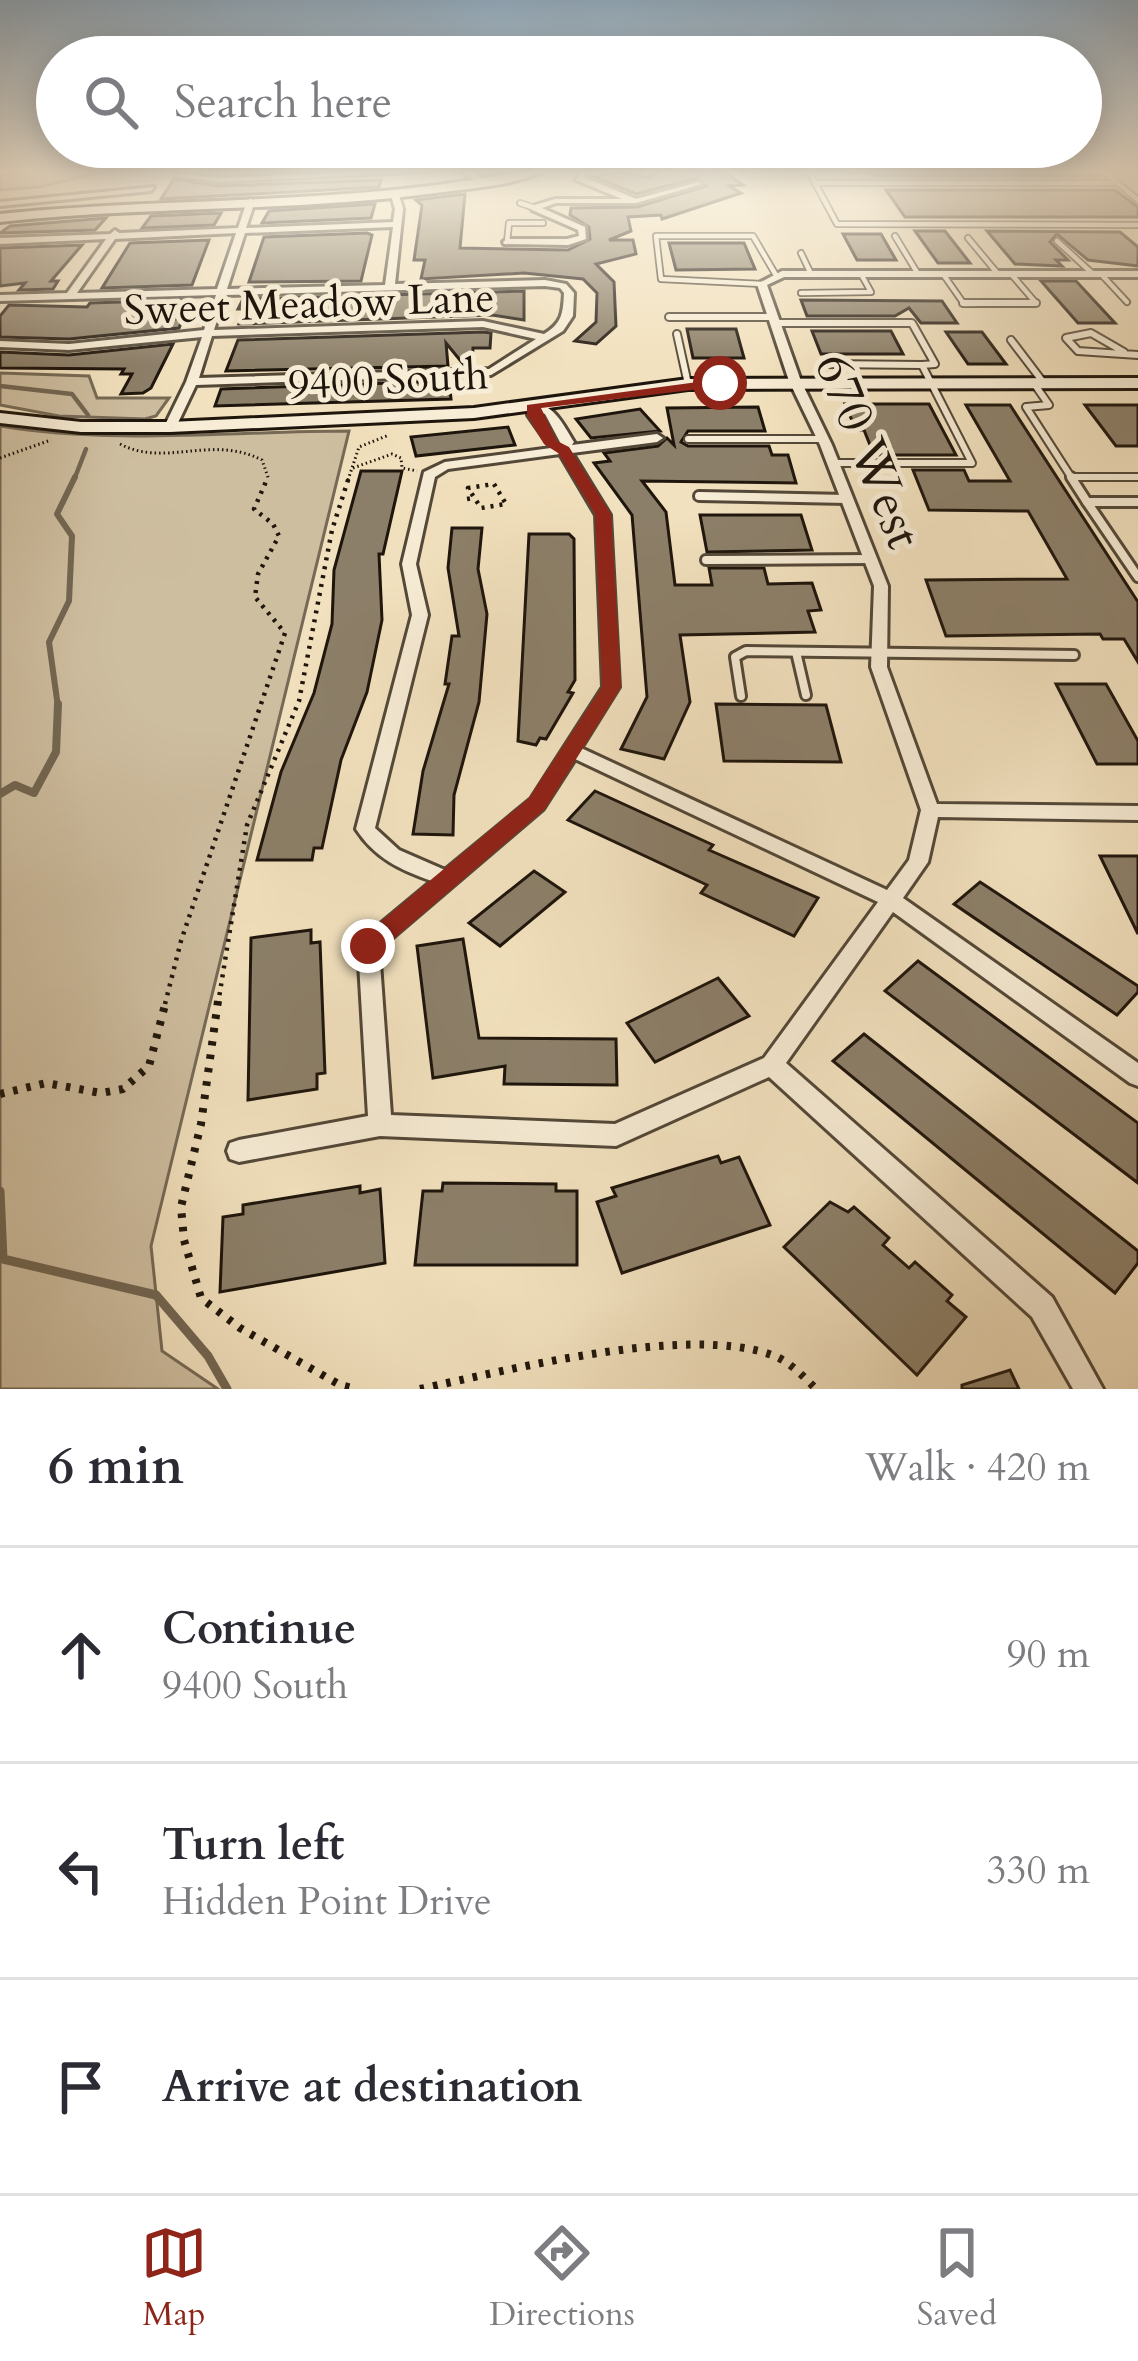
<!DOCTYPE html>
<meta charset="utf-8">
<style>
:root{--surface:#fff;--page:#f7f7f7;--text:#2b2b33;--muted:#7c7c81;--line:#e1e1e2;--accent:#8f2418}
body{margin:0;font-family:Cardo,serif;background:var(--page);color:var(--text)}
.stop{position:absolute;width:36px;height:36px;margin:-27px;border:9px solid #8f2418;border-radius:50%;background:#fff}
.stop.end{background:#8f2418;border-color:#fff;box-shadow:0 3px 12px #0008}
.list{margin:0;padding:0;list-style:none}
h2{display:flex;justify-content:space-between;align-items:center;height:156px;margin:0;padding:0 48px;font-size:51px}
h2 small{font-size:39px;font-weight:400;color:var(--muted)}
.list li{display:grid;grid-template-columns:78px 1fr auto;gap:36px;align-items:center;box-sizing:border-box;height:216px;padding:0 48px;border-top:3px solid var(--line)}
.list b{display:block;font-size:45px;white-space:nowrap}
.list p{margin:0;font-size:39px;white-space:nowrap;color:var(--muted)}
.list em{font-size:39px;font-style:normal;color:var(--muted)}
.icon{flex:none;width:66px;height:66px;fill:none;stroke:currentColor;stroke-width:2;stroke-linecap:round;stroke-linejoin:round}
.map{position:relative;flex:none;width:1138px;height:1389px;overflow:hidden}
.search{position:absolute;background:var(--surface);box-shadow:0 6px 30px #0003;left:36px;right:36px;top:36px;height:132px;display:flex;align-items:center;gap:30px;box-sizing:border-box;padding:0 42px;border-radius:66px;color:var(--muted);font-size:45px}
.sheet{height:804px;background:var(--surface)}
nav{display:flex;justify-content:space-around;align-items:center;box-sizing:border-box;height:168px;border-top:3px solid var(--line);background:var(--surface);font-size:33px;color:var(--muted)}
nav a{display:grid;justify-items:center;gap:6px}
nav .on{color:var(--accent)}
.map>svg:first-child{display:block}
.green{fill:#cebea0;stroke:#766a56;stroke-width:3}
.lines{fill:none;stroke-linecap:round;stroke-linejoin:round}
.stream-far3{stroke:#726652;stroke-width:4.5}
.stream-far2{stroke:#726652;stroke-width:6}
.stream-far1{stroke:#726652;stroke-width:8}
.stream{stroke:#726652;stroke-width:9}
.building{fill:#8c7f69;stroke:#1e150c;stroke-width:3}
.lane-far2-casing{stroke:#534838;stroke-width:8}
.lane-far1-casing{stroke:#534838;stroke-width:10}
.lane-casing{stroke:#534838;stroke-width:14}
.street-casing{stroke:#534838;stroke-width:6}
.secondary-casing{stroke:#1e150c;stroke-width:6}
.path-far2{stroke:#1e150c;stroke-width:3;stroke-dasharray:1.5 3;stroke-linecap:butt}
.path-far1{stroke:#1e150c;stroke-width:4.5;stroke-dasharray:3 6;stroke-linecap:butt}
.path{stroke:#1e150c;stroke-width:8;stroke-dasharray:4.5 9;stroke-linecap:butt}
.lane-far2{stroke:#f7ecd5;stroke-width:4.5}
.lane-far1{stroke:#f7ecd5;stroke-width:6}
.lane{stroke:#f7ecd5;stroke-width:8}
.street{fill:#f7ecd5;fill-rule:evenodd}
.secondary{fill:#f7ecd5;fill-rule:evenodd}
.route{fill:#8f2418}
.labels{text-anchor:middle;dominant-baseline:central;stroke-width:10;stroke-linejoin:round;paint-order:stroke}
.far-street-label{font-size:42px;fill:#1e150c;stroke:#f7ecd5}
.street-label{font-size:51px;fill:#1e150c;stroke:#f7ecd5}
</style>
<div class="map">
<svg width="1138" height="1389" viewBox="0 0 1138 1389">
<rect width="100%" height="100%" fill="#f2e1be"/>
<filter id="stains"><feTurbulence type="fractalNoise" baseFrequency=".00167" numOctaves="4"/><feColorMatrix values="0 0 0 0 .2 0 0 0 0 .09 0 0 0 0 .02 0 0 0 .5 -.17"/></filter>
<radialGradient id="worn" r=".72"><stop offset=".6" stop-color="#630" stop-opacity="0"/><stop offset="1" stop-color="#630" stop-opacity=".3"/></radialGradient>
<g class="green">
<path d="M0,171H106L39,187L0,190Z"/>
<path d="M0,373L89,376L97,398H169L156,416L145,419L59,416L0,405Z"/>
<path d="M0,426C114,445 234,431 349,431L151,1246L162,1351L218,1389H0Z"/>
</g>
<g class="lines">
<g class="stream-far3">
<path d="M0,386L72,394L88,415"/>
<path d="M74,480L86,449"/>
</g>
<path class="stream-far2" d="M58,707L49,642L69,601L72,536L57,514L75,477"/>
<path class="stream-far1" d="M0,794L15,785L34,793L56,752L58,704"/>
<path class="stream" d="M0,1191L3,1259L156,1295L208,1356L227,1389"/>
</g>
<g class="building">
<path d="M614,171L650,178L651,171H723L743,185L729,186L741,193L662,219L661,215L628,217L631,231L609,240H633L636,254L596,264L614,282L616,326L596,344L575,341L596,322L597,293L583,279L524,273L421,279L425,260H414L422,205L416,200L465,194L460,248L568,250L590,239L589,227L570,215L571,208L637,207L706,186L697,178L636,194L595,177Z"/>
<path d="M872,171H1081L1099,176H876Z"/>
<path d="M174,179L219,186L381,180L379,187L161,199Z"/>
<path d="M886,190H1115L1138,207V217H905Z"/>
<path d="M375,204L371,218L262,223L269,211Z"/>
<path d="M221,213L214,225L142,228L151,216Z"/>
<path d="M106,218L95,230L0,233L10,226Z"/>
<path d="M915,231H945L970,263H938Z"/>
<path d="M987,231L1120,232L1138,247V266L1088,260L1057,234L1050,242L1068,260H1056L1062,266L1015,264Z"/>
<path d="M367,233L372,235L361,281L249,282L264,237Z"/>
<path d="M843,234H881L896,260H857Z"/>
<path d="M209,240L192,285L102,288L130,243Z"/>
<path d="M669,243H744L755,269L676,270Z"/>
<path d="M82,245L51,281H58L53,289L19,290L25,283L0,286V248Z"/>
<path d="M1041,281H1076L1115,323H1078Z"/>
<path d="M524,291V320L492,315L239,324L246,309H238L243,299Z"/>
<path d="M183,300L175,319L183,318L179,328L69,339L0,337V316L9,305L87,307L90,303Z"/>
<path d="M801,300L942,301L957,323H921L909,308L895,316H807Z"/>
<path d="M687,329H736L744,358H693Z"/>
<path d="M812,331H891L903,354H821Z"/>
<path d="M483,332L491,333L490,348H473L472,365H464L446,343L448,366L226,371L238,340Z"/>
<path d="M946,332H982L1006,364H968Z"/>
<path d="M173,344L151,388L143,393L121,394L132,374H121L124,369L0,368V352L69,355Z"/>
<path d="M449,381L451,399L215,406L221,389Z"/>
<path d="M845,404H929L956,455H874L864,430H856Z"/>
<path d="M966,405H1010L1138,602V662L1124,639H1103L1100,634L946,636L926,580L1067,579L1028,511L929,510L913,470H964L969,481H1010Z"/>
<path d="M1085,405H1138V446H1116Z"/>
<path d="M758,407L765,431H688L681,442L688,446H769L772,455H788L796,483L642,481L666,512L675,585H712L709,568H764L768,584L812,583L821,610L808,611L815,632L680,635L690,702L664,759L621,749L647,697L632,515L594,463L610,461L604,453L658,446L667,438L674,445L667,408Z"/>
<path d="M640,409L660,431L591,438L576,419Z"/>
<path d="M508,427L515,445L416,456L411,437Z"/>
<path d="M361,471H402L383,554H379L382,620L367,692L341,760L322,848H314L312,860H257L281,772L314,693L332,624L334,570Z"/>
<path d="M700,515H801L812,550L707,552Z"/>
<path d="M452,528H482L478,569L487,614L479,702L454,795L453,835L413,834L423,771L449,684H445L452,636H459L448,568Z"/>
<path d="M529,534H569L574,539L575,680L568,692L573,693L546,739L540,738L536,745L518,741Z"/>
<path d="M1056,684H1106L1138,741V764H1097Z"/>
<path d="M716,704L826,705L841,762L724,761Z"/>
<path d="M595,791L713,845L709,850L818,898L794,936L701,893L707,885L568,820Z"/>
<path d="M1100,856H1138V934Z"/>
<path d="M534,871L565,892L500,946L469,923Z"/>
<path d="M980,882L1138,986V992L1117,1015L954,904Z"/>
<path d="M311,930V943L320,942L325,1073L317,1074V1089L248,1100L251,938Z"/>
<path d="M463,939L479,1038L616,1039L617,1085L504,1084L505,1066L433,1078L417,946Z"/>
<path d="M918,961L1138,1123V1183L885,991Z"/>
<path d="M718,978L749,1016L655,1062L627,1023Z"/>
<path d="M864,1034L1138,1251V1263L1115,1293L833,1061Z"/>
<path d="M718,1156L721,1163L739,1157L770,1225L622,1273L597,1202L616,1196L612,1188Z"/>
<path d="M443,1183L556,1184V1191H577V1265H415L423,1191H442Z"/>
<path d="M360,1186V1193L380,1189L385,1263L220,1292L223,1217L243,1214V1205Z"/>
<path d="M830,1202L848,1212L854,1207L889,1238L883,1245L909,1268L915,1262L952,1295L947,1301L966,1317L917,1375L784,1247Z"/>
<path d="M1010,1370L1019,1389H962V1385Z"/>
</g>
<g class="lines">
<defs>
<g id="lane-far2">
<path d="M809,171L815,183H1117"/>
<path d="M1103,171L1138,200"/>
<path d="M815,183L837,224L1138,225"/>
<path d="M520,203L535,208"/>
<path d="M895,236L918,274"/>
<path d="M968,238L998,274"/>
<path d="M1057,241L1093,274"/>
<path d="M507,242L509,223H543"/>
<path d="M801,253L811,274"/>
<path d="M943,274L964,304L1036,303L1011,274"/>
<path d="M1101,274L1127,302"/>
<path d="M762,284L661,279L656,236H753L777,277"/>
<path d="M801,293L871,292L861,274"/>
</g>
<g id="lane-far1">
<path d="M963,303H1036"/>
<path d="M669,317H773"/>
<path d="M775,323H912L935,364L922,365L972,463H833"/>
<path d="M677,334L688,384"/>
<path d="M1011,340L1043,382"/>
<path d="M1124,352L1091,333L1066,338L1078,351L1138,355"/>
<path d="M824,364L922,365"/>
<path d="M1033,382L1049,405L1026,407L1073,480"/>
<path d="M688,439H823"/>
<path d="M1072,477H1138"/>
</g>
<g id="lane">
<path d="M1071,477L1087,502H1138"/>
<path d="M699,496L847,499"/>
<path d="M1087,502L1138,577"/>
<path d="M706,560L871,559"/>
<path d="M796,652L806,695"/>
<path d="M741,696L735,657L746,651L1074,655"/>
</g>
<g id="street">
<path d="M376,171H428L219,182L177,176L181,174L219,178Z"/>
<path d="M459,171H469L492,183L485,185Z"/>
<path d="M583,171H591L584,177L636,199L698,182L702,184L636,203H556L542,208L585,227L586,239L568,245L504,244L503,242L507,239H567L579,236L578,230L532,210V206L555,199H622L576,180Z"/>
<path d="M154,187L151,191L0,206V202Z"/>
<path d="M395,193L399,195L403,209L395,284L545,280L566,284L574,293L573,316L563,331L491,375L196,385L176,427L170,431L164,427L186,382L202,337L69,350L0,347V341L69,344L204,330L216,295L0,301V295L67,293L106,239L0,244V238L110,234L115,230L119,233L238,228L247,201L251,199L255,201L246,228L393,222L395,209L391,195ZM393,227L385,285L227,289L245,233ZM236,233L217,289L77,293L115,239ZM545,286L560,288L564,293C563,314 562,323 544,334L483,321L214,330L225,295ZM483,327L536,339L489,369L199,378L212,336Z"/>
<path d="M782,271H1138V277H784L767,285L801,381L832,445L888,586L887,667L937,804L1138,806V820L938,817L928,862L903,898L1138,1063V1086L1130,1083L893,912L786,1063L1052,1297L1103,1389H1073L1032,1317L769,1077L616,1146L380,1136L239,1162L230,1159L227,1151L230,1143L239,1140L368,1116L358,946L361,940L432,881C400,870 375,858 356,829L412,615L402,564L424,472L445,462L551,448L528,415L530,403C554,403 562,423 574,442L572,445L657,434L663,438L657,442L572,453L610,515L619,687L581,748L887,890L909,860L921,810L871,667L874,586L820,445L789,381L757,284ZM540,412L545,414L561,444L557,442ZM560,454L596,515L603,687L531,799L445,870L399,850L375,828L428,615L416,564L435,477L448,469ZM575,759L878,902L764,1058L615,1124L391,1115L379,949L543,809Z"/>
</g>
<g id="secondary">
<path d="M523,171H543C513,186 470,188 435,193C291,212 145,206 0,222V214C174,196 351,206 523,171Z"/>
<path d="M1138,378V388L688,389L474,418L170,432H81L0,423V413L81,422H170L474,408L688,379Z"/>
</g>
</defs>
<use href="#lane-far2" class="lane-far2-casing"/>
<use href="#lane-far1" class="lane-far1-casing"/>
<use href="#lane" class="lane-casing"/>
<use href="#street" class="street-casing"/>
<use href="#secondary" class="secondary-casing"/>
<g class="path-far2">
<path d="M0,175L53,171"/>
<path d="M120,444C166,468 211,434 262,460L269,480"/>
<path d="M0,458L51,440"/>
<path d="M353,468L392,454L401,458L402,468L417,471"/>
<path d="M348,480L359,447L389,435"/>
</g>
<g class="path-far1">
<path d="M494,484L506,504L481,508L468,488Z"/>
<path d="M467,499L473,498"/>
<path d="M165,1004L181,941L285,633L255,597L258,574L279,536L273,524L254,509L268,477"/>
<path d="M218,1004L247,825L299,701L332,530L349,477"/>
</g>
<g class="path">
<path d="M218,1001L201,1124L181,1207L184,1240L201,1298L240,1328L340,1385L356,1389"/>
<path d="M0,1094L46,1083L101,1093L123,1089L149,1066L166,1001"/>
<path d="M420,1389C509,1370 686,1324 772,1355C789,1361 803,1376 816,1389"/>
</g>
<use href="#lane-far2" class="lane-far2"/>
<use href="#lane-far1" class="lane-far1"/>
<use href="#lane" class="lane"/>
<use href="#street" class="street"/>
<use href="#secondary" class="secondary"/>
</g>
<linearGradient id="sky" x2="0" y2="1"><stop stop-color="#8faabf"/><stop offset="0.47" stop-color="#f9f2e2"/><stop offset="1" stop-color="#f9f2e2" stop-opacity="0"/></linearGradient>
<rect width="1138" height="365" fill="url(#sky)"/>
<path class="route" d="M720,379L725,386L541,408L557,441L569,447L611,514L621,687L545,809L377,953H360L356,946L360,939L529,798L602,687L595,514L558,453L544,444L527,415V405Z"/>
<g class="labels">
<g class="far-street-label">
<text transform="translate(309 304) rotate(-2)">Sweet Meadow Lane</text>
<text transform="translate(388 380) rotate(-3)">9400 South</text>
</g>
<g class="street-label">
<text transform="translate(868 451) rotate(68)">670 West</text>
</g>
</g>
<rect width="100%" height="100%" filter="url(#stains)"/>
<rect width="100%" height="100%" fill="url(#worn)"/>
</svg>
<div class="stop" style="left:720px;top:383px"></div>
<div class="stop end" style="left:368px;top:946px"></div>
<div class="search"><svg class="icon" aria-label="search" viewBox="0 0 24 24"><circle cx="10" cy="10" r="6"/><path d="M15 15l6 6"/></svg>Search here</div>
</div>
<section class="sheet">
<h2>6 min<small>Walk · 420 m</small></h2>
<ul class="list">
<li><svg class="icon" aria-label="ahead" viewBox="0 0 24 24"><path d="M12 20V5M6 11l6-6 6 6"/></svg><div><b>Continue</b><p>9400 South</p></div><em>90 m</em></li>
<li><svg class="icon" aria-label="left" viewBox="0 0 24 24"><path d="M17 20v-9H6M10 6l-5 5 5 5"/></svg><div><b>Turn left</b><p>Hidden Point Drive</p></div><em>330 m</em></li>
<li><svg class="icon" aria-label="arrive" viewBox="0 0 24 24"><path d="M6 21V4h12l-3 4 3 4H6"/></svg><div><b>Arrive at destination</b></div></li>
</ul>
</section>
<nav>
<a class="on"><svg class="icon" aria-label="map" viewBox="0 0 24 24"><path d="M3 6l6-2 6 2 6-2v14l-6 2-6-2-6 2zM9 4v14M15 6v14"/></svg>Map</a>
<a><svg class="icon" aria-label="directions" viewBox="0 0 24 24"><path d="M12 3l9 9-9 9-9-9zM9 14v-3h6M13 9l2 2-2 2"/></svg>Directions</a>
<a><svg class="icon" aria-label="saved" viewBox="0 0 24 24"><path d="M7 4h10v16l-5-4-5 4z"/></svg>Saved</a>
</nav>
